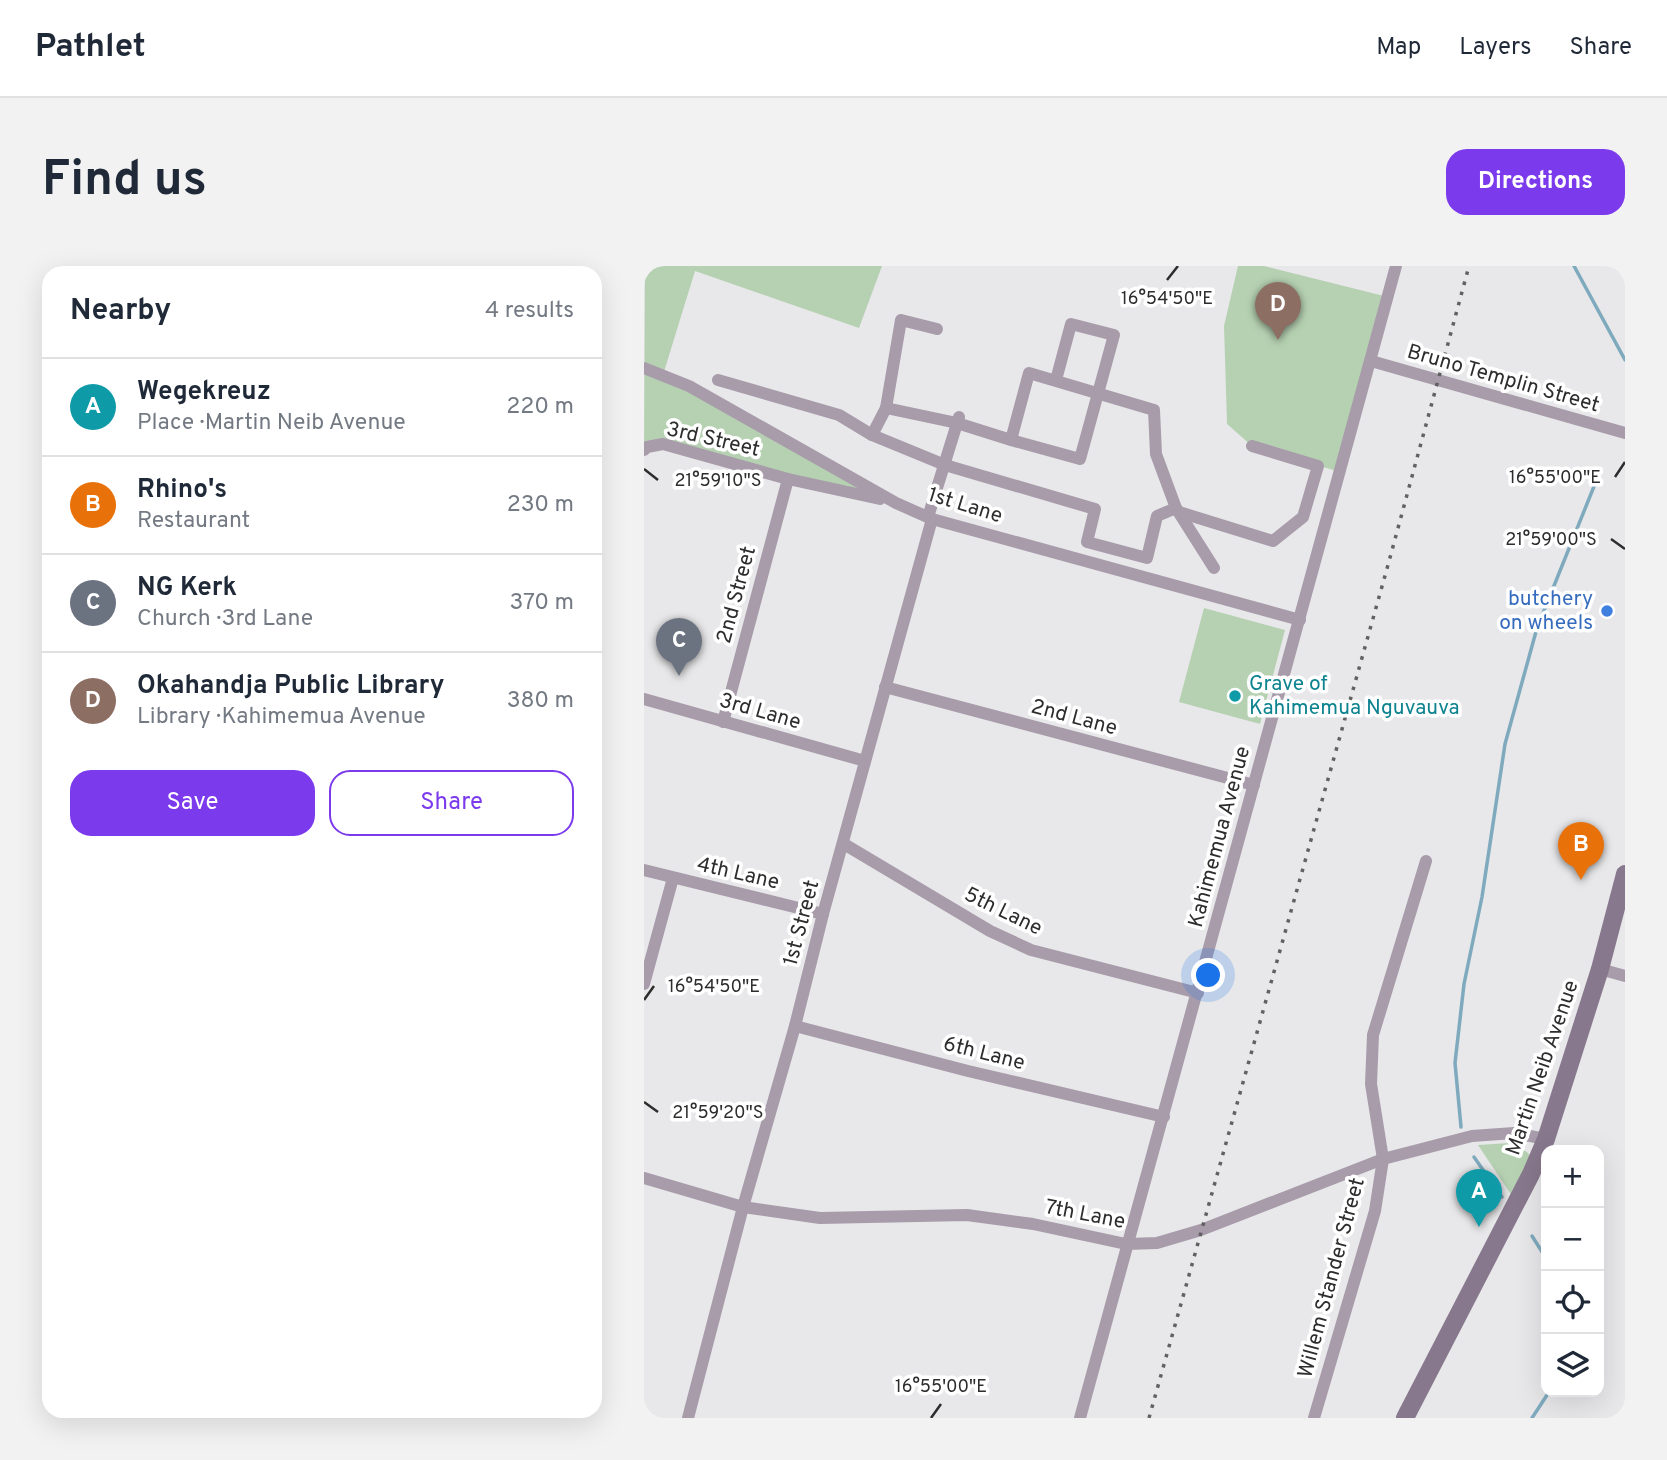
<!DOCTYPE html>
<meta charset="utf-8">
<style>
:root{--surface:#fff;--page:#f2f2f3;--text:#1f2937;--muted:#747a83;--line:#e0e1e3;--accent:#7c3aed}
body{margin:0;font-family:Overpass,sans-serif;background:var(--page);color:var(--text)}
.controls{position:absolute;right:21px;bottom:21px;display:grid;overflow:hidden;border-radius:14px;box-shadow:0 7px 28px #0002}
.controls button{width:63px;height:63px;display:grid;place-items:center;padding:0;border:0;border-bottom:2px solid var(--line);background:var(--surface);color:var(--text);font:35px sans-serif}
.you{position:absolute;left:565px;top:710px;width:24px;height:24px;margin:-18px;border:5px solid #fff;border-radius:50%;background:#1a73e8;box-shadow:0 0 0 10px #1a73e833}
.badge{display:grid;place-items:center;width:46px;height:46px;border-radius:50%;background:var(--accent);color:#fff;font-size:23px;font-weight:700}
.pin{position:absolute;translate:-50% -58px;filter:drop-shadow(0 2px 4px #0008)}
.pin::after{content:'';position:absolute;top:37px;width:24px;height:21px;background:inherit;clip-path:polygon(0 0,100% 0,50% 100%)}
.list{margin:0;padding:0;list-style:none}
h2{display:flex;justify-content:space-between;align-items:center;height:91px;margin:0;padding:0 28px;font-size:30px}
h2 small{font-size:23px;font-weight:400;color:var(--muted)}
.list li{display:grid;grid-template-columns:46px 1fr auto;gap:21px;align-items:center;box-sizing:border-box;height:98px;padding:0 28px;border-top:2px solid var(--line)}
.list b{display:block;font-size:26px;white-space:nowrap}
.list p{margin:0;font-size:23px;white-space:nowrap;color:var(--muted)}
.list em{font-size:23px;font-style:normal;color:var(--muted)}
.actions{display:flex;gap:14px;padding:21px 28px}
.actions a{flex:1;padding:16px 0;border:2px solid var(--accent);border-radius:21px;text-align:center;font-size:24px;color:var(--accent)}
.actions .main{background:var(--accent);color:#fff}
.icon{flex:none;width:38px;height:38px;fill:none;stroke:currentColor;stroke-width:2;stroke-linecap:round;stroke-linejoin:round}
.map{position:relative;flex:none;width:981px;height:1152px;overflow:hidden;border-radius:21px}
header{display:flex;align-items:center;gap:42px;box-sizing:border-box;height:98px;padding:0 35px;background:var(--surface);border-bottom:2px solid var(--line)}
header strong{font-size:33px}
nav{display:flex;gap:38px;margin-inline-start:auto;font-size:24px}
.intro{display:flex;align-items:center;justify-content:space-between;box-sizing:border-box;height:168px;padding:0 42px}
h1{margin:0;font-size:49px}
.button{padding:18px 32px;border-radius:21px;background:var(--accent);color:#fff;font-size:24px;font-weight:700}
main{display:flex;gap:42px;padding:0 42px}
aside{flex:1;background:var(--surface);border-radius:21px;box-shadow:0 7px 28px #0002}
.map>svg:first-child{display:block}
.green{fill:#b6d1b2}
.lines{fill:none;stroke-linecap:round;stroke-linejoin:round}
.stream{stroke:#7faabe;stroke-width:3.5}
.minor{stroke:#a89cab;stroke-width:12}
.secondary{stroke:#88788d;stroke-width:18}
.rail{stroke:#616161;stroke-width:3.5;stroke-dasharray:3.5 7;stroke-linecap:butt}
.ticks{fill:none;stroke:#2d2d2d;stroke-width:2.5}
.shop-dot{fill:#3f7fe0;stroke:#fff;stroke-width:2.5}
.culture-dot{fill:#0f9aa8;stroke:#fff;stroke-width:2.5}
.labels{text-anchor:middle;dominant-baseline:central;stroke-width:7;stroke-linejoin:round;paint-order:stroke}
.street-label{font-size:21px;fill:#2d2d2d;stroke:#fff}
.shop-label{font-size:21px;fill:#366cbe;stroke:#fff;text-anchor:end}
.culture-label{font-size:21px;fill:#0d838f;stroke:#fff;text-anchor:start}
.ticks-label{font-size:18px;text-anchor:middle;fill:#2d2d2d;stroke:#fff;stroke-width:7;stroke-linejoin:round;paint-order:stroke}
</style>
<header>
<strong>Pathlet</strong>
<nav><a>Map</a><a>Layers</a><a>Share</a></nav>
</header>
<div class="intro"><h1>Find us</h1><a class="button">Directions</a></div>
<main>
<aside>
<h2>Nearby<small>4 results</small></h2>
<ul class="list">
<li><span class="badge" style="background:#0f9aa8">A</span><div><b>Wegekreuz</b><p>Place · Martin Neib Avenue</p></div><em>220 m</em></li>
<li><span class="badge" style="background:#e8710a">B</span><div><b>Rhino's</b><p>Restaurant</p></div><em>230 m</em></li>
<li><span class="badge" style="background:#6b7280">C</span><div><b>NG Kerk</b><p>Church · 3rd Lane</p></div><em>370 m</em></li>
<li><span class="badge" style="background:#8d6e63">D</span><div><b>Okahandja Public Library</b><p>Library · Kahimemua Avenue</p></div><em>380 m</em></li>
</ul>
<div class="actions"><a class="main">Save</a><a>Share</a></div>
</aside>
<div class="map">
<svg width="981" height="1152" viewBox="0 0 981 1152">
<rect width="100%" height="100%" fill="#e8e8ea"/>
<g class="green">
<path d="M1,0H238L215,62L51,5L19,109L252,237L19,178L0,184Z"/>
<path d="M594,0H620L744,31L696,206L608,180L583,158L580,60Z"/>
<path d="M560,342L641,364L616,458L535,436Z"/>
<path d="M865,877L877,881L885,888V896L868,930L834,879Z"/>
</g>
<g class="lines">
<g class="stream">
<path d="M930,0L981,94"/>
<path d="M817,861L811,797L820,718L838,631L861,478L893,362L955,208"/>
<path d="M830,891L858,931"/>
<path d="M888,970L902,992"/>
<path d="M888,1152L905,1126"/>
</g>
<g class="minor">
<path d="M727,95L981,167"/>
<path d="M0,102L45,120L252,237L288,253L656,354"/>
<path d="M74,114L195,149L228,169L301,199L451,243L443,276L503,292L513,250L532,242"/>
<path d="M242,142L257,54L293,63"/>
<path d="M228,169L242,142L313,157L367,174L385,107L510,144L512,188L532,242L570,302"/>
<path d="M367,174L436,193L470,69L427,58L412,114"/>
<path d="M0,184L3,181L19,178L144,213L236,233"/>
<path d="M535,246L629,275L659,251L674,200L608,180"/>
<path d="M284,251L315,151"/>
<path d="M241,421L610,519"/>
<path d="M0,433L221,495"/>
<path d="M79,456L144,213"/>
<path d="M200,578L346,665L387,684L554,727"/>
<path d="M0,604L179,648"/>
<path d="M956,703L981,710"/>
<path d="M0,718L29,612"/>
<path d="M151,760L324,805L520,851"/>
<path d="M0,912L99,941L176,952L323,949L389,958L482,978L513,977L557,964L739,893L828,870L870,867L902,873"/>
<path d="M44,1152L99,941L151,760L179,648L288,253"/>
<path d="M436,1152L752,0"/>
<path d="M670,1152L731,945L739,893L727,818L729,769L782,595"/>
</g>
<path class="secondary" d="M761,1152L887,908L902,873L956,703L981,608"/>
<path class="rail" d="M505,1152L744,299L825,0"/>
</g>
<path class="ticks" d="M523,14L534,0M0,203L14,214M971,211L981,196M967,273L981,283M0,734L10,720M0,836L14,846M287,1152L297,1138"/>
<circle class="shop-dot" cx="963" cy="345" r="7"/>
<circle class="culture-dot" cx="591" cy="430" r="7"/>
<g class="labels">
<g class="street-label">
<text transform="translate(859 113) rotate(16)">Bruno Templin Street</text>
<text transform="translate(69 174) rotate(13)">3rd Street</text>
<text transform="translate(321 240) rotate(17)">1st Lane</text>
<text transform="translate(93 329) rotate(-75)">2nd Street</text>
<text transform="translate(116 446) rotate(16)">3rd Lane</text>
<text transform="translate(430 452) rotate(15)">2nd Lane</text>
<text transform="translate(576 571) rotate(-75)">Kahimemua Avenue</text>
<text transform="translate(94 608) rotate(13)">4th Lane</text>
<text transform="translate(359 646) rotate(26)">5th Lane</text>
<text transform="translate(158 657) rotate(-75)">1st Street</text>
<text transform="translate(340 788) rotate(14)">6th Lane</text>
<text transform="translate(899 802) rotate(-71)">Martin Neib Avenue</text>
<text transform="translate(441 949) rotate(11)">7th Lane</text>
<text transform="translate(688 1012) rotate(-75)">Willem Stander Street</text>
</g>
<g class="shop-label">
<text x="949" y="333">butchery<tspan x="949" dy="24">on wheels</tspan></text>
</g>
<g class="culture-label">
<text x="605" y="418">Grave of<tspan x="605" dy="24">Kahimemua Nguvauva</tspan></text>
</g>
</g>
<g class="ticks-label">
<text x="523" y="38">16°54'50"E</text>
<text x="911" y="217">16°55'00"E</text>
<text x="74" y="220">21°59'10"S</text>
<text x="907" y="279">21°59'00"S</text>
<text x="70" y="726">16°54'50"E</text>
<text x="74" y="852">21°59'20"S</text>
<text x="297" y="1126">16°55'00"E</text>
</g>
</svg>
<div class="controls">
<button>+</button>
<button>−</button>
<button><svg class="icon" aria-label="locate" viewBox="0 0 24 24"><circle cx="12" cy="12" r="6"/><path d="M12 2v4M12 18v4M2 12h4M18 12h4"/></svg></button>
<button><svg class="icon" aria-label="layers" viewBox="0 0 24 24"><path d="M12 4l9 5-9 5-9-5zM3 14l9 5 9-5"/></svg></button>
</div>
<div class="you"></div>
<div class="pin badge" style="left:835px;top:961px;background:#0f9aa8">A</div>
<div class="pin badge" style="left:937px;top:614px;background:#e8710a">B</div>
<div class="pin badge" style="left:35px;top:410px;background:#6b7280">C</div>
<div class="pin badge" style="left:634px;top:74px;background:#8d6e63">D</div>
</div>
</main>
